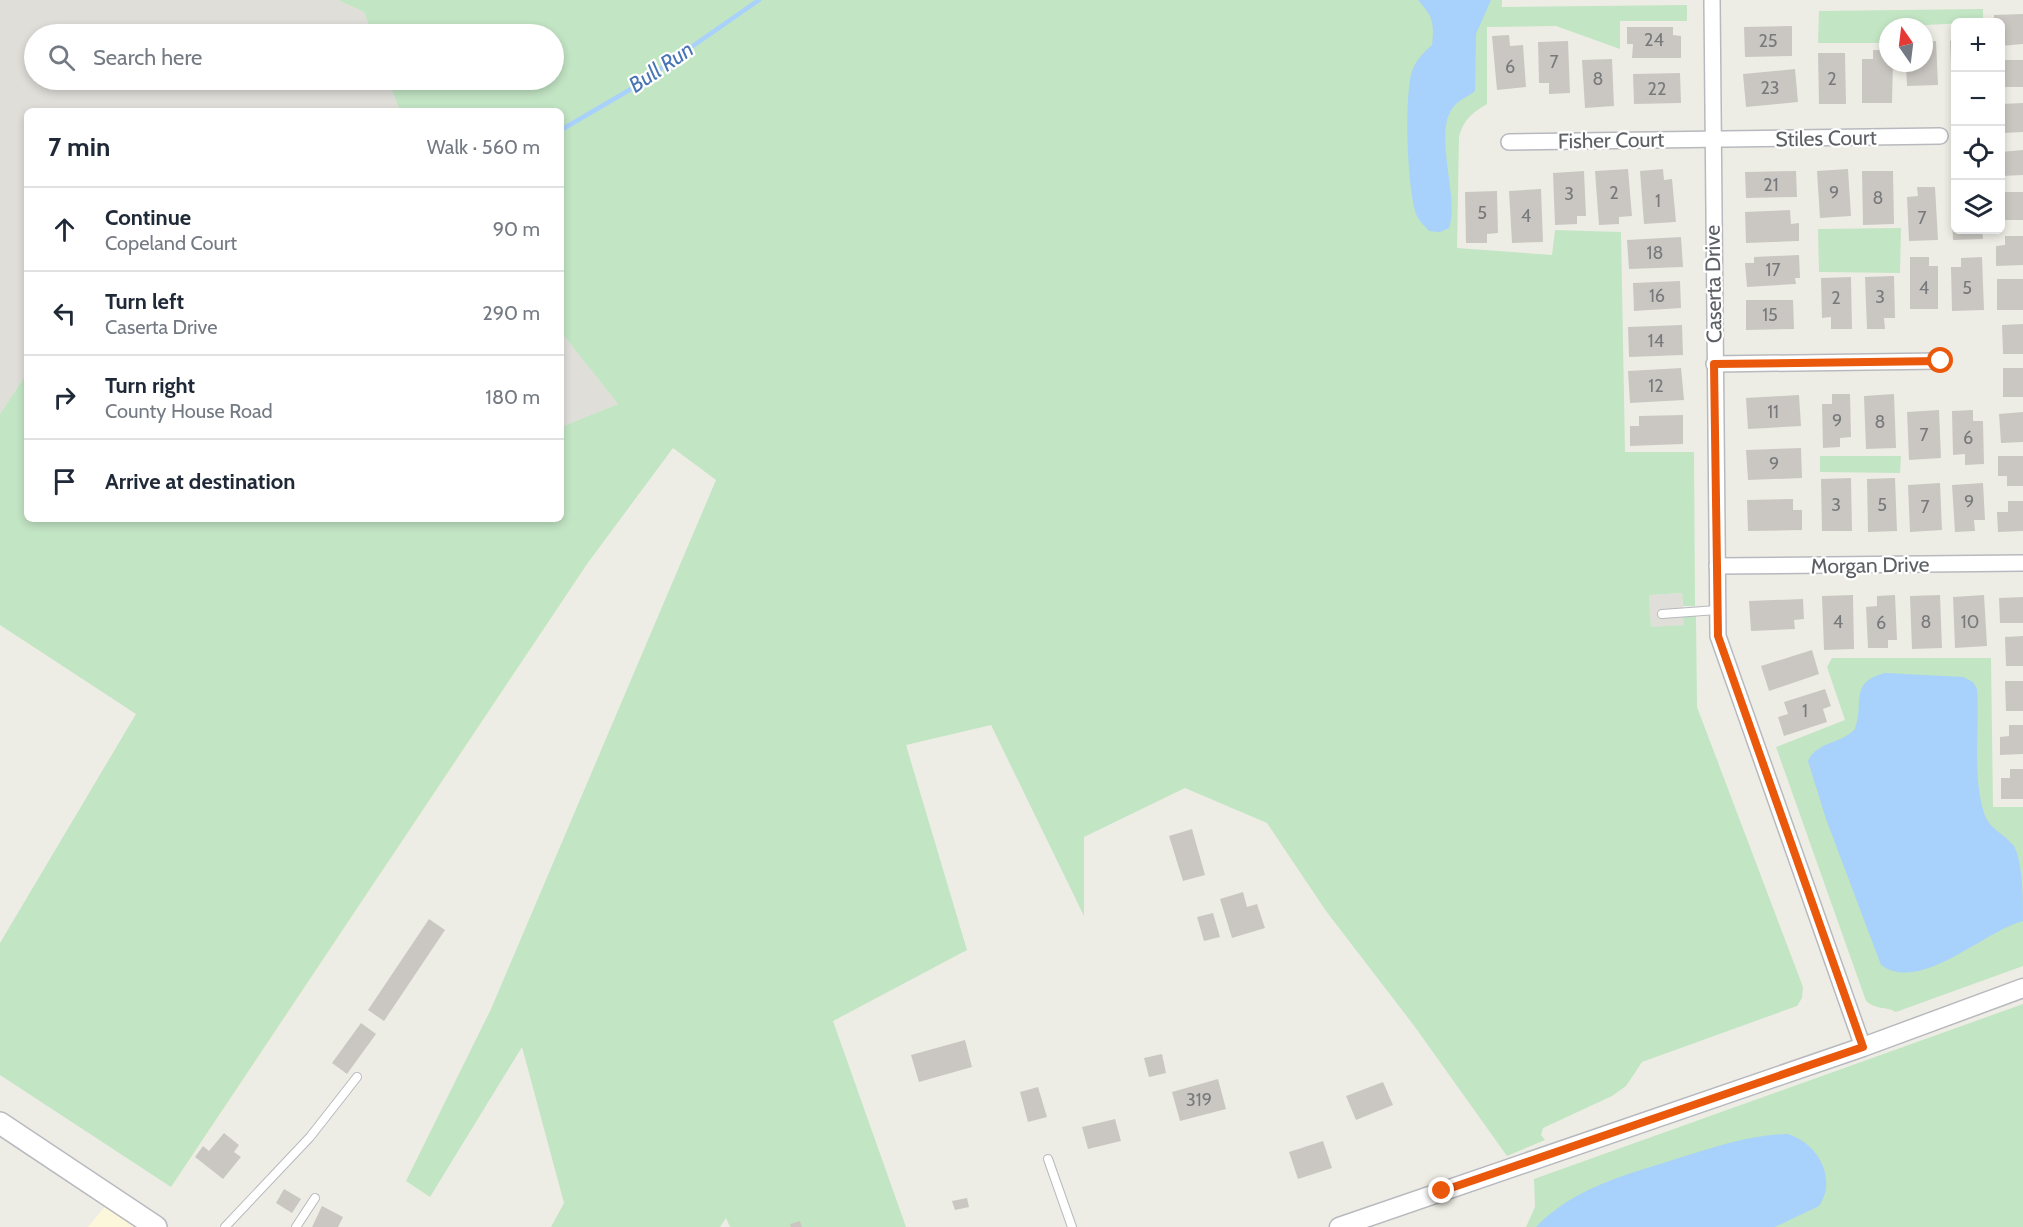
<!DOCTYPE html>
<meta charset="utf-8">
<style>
:root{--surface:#fff;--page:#f6f6f7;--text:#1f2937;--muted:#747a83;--line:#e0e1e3}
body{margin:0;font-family:Cabin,sans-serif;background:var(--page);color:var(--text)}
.controls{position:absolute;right:18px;top:18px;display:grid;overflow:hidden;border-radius:9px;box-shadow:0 3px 9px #0003}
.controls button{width:54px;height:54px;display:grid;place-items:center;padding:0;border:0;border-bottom:2px solid var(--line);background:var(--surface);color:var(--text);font:30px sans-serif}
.compass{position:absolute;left:1879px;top:18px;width:54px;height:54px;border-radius:50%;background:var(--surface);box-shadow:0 3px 9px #0003;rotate:346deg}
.stop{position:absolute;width:18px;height:18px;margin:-14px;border:4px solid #ea580c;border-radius:50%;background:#fff}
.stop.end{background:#ea580c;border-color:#fff;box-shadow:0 2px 6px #0008}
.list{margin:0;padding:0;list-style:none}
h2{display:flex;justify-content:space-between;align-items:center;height:78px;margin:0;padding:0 24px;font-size:26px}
h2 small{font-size:20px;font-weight:400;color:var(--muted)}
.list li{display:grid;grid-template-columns:39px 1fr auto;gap:18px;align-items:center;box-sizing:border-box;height:84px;padding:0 24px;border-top:2px solid var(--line)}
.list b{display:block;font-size:22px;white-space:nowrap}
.list p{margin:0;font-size:20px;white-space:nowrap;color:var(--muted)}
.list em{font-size:20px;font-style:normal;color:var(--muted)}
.icon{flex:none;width:33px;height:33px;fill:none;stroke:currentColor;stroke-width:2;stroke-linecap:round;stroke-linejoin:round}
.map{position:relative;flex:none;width:2023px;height:1227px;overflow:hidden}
.search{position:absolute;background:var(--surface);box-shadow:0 3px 9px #0003;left:24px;top:24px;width:540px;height:66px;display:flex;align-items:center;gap:15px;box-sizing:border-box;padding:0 21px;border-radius:33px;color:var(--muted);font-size:22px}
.panel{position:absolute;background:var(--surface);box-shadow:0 3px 9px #0003;left:24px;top:108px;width:540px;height:414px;border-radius:9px}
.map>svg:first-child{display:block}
.commercial{fill:#fcf7db}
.industrial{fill:#e0ded9}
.green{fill:#c2e5c4}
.water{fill:#a8d1fb}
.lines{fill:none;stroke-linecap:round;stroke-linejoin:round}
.stream{stroke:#a8d1fb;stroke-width:4.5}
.building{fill:#cac7c2}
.service-casing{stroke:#b7b9be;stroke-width:10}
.minor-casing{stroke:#b7b9be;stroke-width:18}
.tertiary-casing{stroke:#b7b9be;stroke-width:21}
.secondary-casing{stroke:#b8bac0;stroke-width:24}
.service{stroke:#fff;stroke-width:8}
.minor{stroke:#fff;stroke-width:15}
.tertiary{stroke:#fff;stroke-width:18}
.secondary{stroke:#fff;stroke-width:21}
.route{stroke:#ea580c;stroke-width:8}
.labels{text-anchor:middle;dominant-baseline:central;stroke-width:4.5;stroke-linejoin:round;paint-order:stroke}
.number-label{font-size:18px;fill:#78797c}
.street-label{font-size:21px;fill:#5c5f64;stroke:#fff}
.water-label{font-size:22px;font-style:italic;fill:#4876b5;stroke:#fff}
</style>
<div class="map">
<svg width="2023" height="1227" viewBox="0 0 2023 1227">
<rect width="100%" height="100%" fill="#eeede5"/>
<path class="commercial" d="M112,1198L156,1227H88Z"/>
<g class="industrial">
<path d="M0,0H338L364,12L372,34H34V80H388L400,111H27V373L0,414Z"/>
<path d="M561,332L618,404L561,427Z"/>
<path d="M1682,593L1684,625L1651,628L1649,595Z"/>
</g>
<g class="green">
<path d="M338,0H1502V7L1687,5V21H1620V49L1556,26L1487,27V104C1472,113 1464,119 1459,137L1457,248L1552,255L1555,230L1621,232L1625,452H1694L1695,606H1683L1682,593L1649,595L1651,627L1684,625L1683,617L1696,615L1697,707L1803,987L1802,998L1797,1006L1642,1062L1626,1086L1612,1096L1543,1128L1541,1135L1545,1140L1507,1156L1415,1027L1326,911L1267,823L1185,788L1084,837V916L991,725L906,745L967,950L833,1021L906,1227H730L726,1218L720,1227H551L564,1203L522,1047L430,1197L406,1181L491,1009L716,480L673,448L587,564L171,1187L0,1075V943L136,714L0,625V414L27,373V519H561V427L618,404L561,332V111H400L388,80H554V34H372L364,12Z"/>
<path d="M1983,9V22L1888,27V43H1818L1819,11Z"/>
<path d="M1901,228L1900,273L1819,272L1818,229Z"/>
<path d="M1820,456H1901L1900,473L1820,472Z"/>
<path d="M1832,658H1991L1993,807H2023V966L1896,1012C1885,1006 1876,1010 1866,1001L1776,747L1845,720L1827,667Z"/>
<path d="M2023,1004V1227H1526L1535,1207L1534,1179Z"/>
</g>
<g class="water">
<path d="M1418,0H1491L1476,34L1475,91C1469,96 1461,99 1456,104C1430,128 1461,199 1449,228L1440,232L1429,231C1425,226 1420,222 1417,216C1407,191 1404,96 1412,71C1416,60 1424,52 1432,45C1435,24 1432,15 1418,0Z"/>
<path d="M1885,673L1963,677L1973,682L1977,689C1980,729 1972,774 1984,813C1989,829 2003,833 2014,846C2023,863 2023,899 2023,921C1984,931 1920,994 1881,965L1826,819L1808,761C1817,741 1842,744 1855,729C1865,702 1848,683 1885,673Z"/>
<path d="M1787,1134C1817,1142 1838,1178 1819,1206L1775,1227H1536C1574,1187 1629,1174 1679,1158C1715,1147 1749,1135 1787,1134Z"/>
</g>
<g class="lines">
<path class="stream" d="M561,130L631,89L759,0"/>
</g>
<g class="building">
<path d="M2023,14V44L2000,46V22H1994V15Z"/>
<path d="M1792,26V56L1745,57L1744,27Z"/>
<path d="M1627,27H1673V35L1681,36V58H1632L1633,44H1627Z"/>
<path d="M1509,35L1510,46L1523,45L1526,87L1497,90L1492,36Z"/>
<path d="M1568,41L1570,93L1549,94V83H1539L1538,42Z"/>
<path d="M1936,41L1938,85L1907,86L1906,63H1924V42Z"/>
<path d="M1950,41H1956V86H1952Z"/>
<path d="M1873,50H1888V63H1893L1892,103H1862V59H1873Z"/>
<path d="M1818,53H1845L1846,104H1819Z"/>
<path d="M1612,59L1614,106L1585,108L1582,60Z"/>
<rect x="2000" y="60" width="23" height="27"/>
<path d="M1795,69L1798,102L1746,107L1743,74Z"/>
<path d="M1680,73L1681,103L1634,104L1633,74Z"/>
<path d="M2023,103V132L2003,133L2001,104Z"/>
<path d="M2023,150V175L2002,176L2001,152Z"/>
<path d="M1628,169L1632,216L1619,217V224L1599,225L1595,171Z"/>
<path d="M1663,169L1664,180L1672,179L1676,222L1644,224L1640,171Z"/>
<path d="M1848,169L1851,216L1820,218L1817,171Z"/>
<path d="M1584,171L1586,216H1577V224L1555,225L1553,173Z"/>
<path d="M1796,171L1797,197L1746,198L1745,172Z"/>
<path d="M1862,171H1893L1894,224L1863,225Z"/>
<path d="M1917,187H1935L1938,240L1909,241L1907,197L1918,196Z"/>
<path d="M1956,187V230H1982L1983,239L1953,240L1951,188Z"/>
<path d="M1541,189L1543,242L1512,243L1509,191Z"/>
<path d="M1497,191L1498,233L1487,234V243H1466L1465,192Z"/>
<path d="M2000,192H2023V220H2003Z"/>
<path d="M1790,210L1791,224L1799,223V241L1746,243L1745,212Z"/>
<path d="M2005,236H2023V265L1996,266V246L2005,245Z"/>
<path d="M1681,237L1683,267L1629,269L1627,240Z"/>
<path d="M1799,255L1800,278H1795L1796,284L1747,287L1745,263H1754V257Z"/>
<path d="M1910,257H1929V266H1938V309H1910Z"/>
<path d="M1982,257L1984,310L1952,311L1951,267H1961V258Z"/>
<path d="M1894,276L1895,318H1884L1885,329H1867L1865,277Z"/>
<path d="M1851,277L1852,329H1831V317L1822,318L1821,278Z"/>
<rect x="1997" y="279" width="26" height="31"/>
<path d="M1680,281L1681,308L1634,311L1633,283Z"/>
<path d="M1746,300H1793L1794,329L1746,330Z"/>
<path d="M2023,324V354H2003L2002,325Z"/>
<path d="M1682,325L1683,355L1629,357L1628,327Z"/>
<path d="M1681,368L1684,400L1630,403L1628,371Z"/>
<rect x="2003" y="368" width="20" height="29"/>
<path d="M1832,394H1850L1851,437L1840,438V447L1823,448L1822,404H1832Z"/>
<path d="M1894,394L1896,448L1866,449L1864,396Z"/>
<path d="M1799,395L1801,426L1748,429L1746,398Z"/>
<path d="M1939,410L1941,458L1909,460L1907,412Z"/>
<path d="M1973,410V421H1983L1984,464L1965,465V454L1953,455L1952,411Z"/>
<path d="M2023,412V442L2001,443L1999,414Z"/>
<path d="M1683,415V444L1630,446V426H1639V416Z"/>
<path d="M1801,448L1802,478L1748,480L1746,450Z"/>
<path d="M1998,456H2023V486H2007V476H1998Z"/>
<path d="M1851,478L1852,531H1822L1821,479Z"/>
<path d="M1895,478L1897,531L1868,532L1867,479Z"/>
<path d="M1940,483L1942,530L1910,532L1908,485Z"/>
<path d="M1983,483L1985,520H1974L1975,531L1955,532L1952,485Z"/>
<path d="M1793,499V510H1802V530L1748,531L1747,500Z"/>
<path d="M2008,501H2023V531L1998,532L1997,512H2008Z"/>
<path d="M1853,595L1854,649L1824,650L1822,596Z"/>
<path d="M1895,595L1897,640H1888V648H1868L1866,607L1877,606V596Z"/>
<path d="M1940,595L1942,648L1912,649L1910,596Z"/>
<path d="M1984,595L1987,646L1955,648L1953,597Z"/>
<path d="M2023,597V623H2000L1999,598Z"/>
<path d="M1803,599L1804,619L1794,620L1795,629L1751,631L1749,601Z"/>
<path d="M2023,636V666H2006L2005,637Z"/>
<path d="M1812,650L1819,674L1769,691L1761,666Z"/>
<path d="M2005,681H2023V711H2006Z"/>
<path d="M1825,689L1831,706L1823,709L1827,722L1784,736L1778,717L1788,714L1784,702Z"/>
<path d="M2009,725H2023V754L2000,755V737L2009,736Z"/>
<path d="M2010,769H2023V799H2001V778H2010Z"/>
<path d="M1192,829L1205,875L1183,881L1169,836Z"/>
<path d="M1243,892L1247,907L1257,904L1265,928L1232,938L1220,899Z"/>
<path d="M1213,913L1220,937L1204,941L1197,917Z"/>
<path d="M429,919L445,930L384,1021L368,1010Z"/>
<path d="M361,1023L376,1034L347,1074L332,1063Z"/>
<path d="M965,1040L972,1067L919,1082L911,1055Z"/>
<path d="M1162,1054L1166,1073L1149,1077L1144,1058Z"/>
<path d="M1218,1079L1226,1109L1180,1121L1172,1092Z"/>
<path d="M1383,1082L1393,1105L1356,1120L1346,1096Z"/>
<path d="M1038,1087L1047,1117L1028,1122L1020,1092Z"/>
<path d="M1115,1119L1121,1141L1088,1149L1082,1127Z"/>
<path d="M224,1133L239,1145L234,1152L241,1157L223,1179L195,1157L203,1146L209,1151Z"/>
<path d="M1323,1141L1332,1168L1298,1179L1289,1152Z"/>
<path d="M284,1189L301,1199L292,1213L276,1203Z"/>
<path d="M967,1198L969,1207L955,1210L952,1201Z"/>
<path d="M322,1206L343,1217L338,1227H312Z"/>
<path d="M800,1221L802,1227H791L790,1224Z"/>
</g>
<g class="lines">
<defs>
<g id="service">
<path d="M1662,614L1717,610"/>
<path d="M1048,1159L1072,1227"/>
<path d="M225,1227L310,1137L357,1077"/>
<path d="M296,1227L315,1198"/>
</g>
<g id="minor">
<path d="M1712,0L1718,636L1863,1047"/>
<path d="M1509,142L1940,136"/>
<path d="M1714,364L1940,361"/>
<path d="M1717,566L2023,563"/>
</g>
<path id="tertiary" d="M1339,1227L1863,1047L2023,988"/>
<path id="secondary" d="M0,1123L156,1227"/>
</defs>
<use href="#service" class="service-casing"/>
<use href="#minor" class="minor-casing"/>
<use href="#tertiary" class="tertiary-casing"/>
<use href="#secondary" class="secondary-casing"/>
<use href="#service" class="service"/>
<use href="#minor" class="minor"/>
<use href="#tertiary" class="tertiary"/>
<use href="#secondary" class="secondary"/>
</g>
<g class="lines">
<path class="route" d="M1442,1191L1863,1047L1718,636L1714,364L1941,361"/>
</g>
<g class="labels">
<g class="number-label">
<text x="1654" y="40">24</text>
<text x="1768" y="41">25</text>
<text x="1554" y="62">7</text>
<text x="1510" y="67">6</text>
<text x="1598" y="79">8</text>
<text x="1832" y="79">2</text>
<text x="1770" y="88">23</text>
<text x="1657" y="89">22</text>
<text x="1771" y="185">21</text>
<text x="1614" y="193">2</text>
<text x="1834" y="193">9</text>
<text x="1569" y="194">3</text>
<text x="1878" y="198">8</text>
<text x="1658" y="201">1</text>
<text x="1482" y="213">5</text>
<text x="1526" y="216">4</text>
<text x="1922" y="218">7</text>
<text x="1655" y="253">18</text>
<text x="1773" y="270">17</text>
<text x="1924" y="288">4</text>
<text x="1967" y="288">5</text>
<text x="1657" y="296">16</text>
<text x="1880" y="297">3</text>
<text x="1836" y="298">2</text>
<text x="1770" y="315">15</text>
<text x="1656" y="341">14</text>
<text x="1656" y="386">12</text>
<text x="1773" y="412">11</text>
<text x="1837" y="421">9</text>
<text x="1880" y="422">8</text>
<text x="1924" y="435">7</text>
<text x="1968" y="438">6</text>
<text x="1774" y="464">9</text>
<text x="1969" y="502">9</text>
<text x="1836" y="505">3</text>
<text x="1882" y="505">5</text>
<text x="1925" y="507">7</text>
<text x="1838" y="622">4</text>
<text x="1926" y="622">8</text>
<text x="1970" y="622">10</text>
<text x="1881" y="623">6</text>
<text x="1805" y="711">1</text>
<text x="1199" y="1100">319</text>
</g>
<g class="street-label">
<text transform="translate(1826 138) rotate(-1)">Stiles Court</text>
<text transform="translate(1611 140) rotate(-1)">Fisher Court</text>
<text transform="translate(1713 284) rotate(-91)">Caserta Drive</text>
<text transform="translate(1870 565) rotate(-1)">Morgan Drive</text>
</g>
<g class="water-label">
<text transform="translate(661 67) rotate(-34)">Bull Run</text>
</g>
</g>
</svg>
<div class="controls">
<button>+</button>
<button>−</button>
<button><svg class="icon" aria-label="locate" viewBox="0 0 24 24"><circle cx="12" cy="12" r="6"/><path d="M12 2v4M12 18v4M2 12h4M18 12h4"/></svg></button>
<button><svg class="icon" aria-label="layers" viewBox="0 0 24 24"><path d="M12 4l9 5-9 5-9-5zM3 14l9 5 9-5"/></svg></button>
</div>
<svg class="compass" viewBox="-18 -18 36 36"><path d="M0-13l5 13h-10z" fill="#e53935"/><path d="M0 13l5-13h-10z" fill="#747a83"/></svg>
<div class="stop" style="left:1941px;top:361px"></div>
<div class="stop end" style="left:1442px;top:1191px"></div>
<div class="search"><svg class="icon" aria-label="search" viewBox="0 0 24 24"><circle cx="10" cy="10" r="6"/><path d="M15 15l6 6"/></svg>Search here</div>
<section class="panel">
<h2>7 min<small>Walk · 560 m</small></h2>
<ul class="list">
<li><svg class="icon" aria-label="ahead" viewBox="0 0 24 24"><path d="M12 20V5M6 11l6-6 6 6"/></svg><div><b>Continue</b><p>Copeland Court</p></div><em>90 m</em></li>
<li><svg class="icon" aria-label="left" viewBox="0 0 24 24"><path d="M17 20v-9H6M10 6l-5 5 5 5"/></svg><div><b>Turn left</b><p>Caserta Drive</p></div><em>290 m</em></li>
<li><svg class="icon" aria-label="right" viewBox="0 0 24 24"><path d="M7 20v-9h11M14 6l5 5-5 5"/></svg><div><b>Turn right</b><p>County House Road</p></div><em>180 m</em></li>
<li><svg class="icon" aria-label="arrive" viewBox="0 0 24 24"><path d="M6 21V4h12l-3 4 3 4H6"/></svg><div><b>Arrive at destination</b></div></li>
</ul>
</section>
</div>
